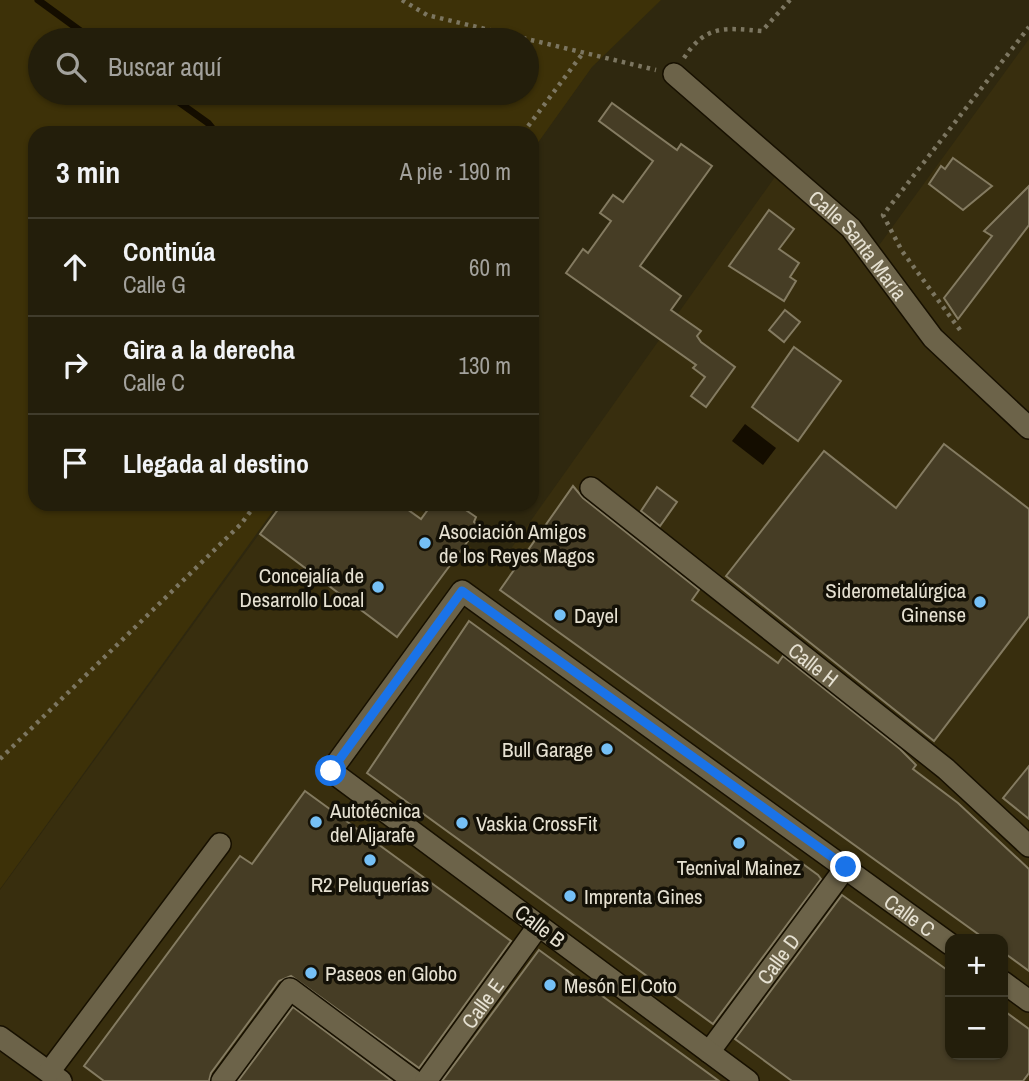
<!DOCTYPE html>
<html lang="es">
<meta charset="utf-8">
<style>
:root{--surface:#231e0b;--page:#2b2714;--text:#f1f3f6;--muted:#a3a29d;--line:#403c2c}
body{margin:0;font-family:"Archivo Narrow",sans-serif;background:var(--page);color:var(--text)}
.controls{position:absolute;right:21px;bottom:21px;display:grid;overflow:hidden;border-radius:14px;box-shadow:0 2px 5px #0004}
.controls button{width:63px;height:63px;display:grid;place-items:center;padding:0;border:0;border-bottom:2px solid var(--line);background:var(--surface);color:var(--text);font:35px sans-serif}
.stop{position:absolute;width:21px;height:21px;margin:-16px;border:5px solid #1a73e8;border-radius:50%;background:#fff}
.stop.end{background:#1a73e8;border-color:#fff;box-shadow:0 2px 7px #0008}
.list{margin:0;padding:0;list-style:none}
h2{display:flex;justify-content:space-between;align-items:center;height:91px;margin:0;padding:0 28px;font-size:30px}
h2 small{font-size:23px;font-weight:400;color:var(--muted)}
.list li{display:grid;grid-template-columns:46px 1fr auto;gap:21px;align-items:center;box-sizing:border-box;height:98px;padding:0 28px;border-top:2px solid var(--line)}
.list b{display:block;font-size:26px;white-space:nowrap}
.list p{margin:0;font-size:23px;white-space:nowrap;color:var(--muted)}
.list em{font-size:23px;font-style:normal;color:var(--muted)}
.icon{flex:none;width:38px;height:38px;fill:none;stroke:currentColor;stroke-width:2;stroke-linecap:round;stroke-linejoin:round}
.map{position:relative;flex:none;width:1029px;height:1081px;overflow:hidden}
.search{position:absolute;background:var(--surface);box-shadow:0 2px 5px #0004;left:28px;top:28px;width:511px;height:77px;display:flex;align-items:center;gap:18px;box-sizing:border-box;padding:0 24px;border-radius:38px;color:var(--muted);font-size:26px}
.panel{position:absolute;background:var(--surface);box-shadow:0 2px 5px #0004;left:28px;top:126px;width:511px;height:385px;border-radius:21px}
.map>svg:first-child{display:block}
.built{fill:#382e0e;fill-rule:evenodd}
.green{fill:#3d3108;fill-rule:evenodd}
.water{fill:#140d00}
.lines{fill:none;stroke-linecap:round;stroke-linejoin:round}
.stream{stroke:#140d00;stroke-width:7}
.building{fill:#463d25;stroke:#847b61;stroke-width:2}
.minor-casing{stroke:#171000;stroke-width:24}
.path{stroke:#7c7661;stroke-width:4.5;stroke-dasharray:3.5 5;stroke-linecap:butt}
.minor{stroke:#6c6349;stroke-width:21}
.route{stroke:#1a73e8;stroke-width:9}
.poi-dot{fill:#75c0f6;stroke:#141107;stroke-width:2.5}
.labels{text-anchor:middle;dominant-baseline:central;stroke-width:7;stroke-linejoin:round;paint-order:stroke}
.street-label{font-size:21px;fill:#e6e1d2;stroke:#141107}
.poi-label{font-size:21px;fill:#e6e1d2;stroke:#141107;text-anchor:start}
</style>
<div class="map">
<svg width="1029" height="1081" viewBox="0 0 1029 1081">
<rect width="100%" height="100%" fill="#2f280f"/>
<path class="built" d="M1029,39V1081H0V890L281,504H412L498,567L782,167L872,255ZM950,939H1003V1055H950Z"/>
<path class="green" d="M0,0H661L592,67L532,151V133H35V504H278L0,889ZM40,40H527V93H40Z"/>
<path class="water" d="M745,424L776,448L763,465L732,441Z"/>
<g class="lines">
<g class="stream">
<path d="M38,0L93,40"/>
<path d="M166,93L208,123L216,133"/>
</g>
</g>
<g class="building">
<path d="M612,103L677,150L681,144L712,166L640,266L681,296L671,310L701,331L697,336L701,342L735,367L706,407L691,396L705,377L693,368L696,365L566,273L583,249L588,253L611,221L600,213L613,195L623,202L653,161L599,121Z"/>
<path d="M953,158L992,186L963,210L929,184L941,166L945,169Z"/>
<path d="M1029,186V225L958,319L944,298L992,236L984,231Z"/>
<path d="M769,210L794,229L779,249L799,263L790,277L796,281L784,301L729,266Z"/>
<path d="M785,310L800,322L784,342L769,330Z"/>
<path d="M794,347L841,381L798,441L752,407Z"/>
<path d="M944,444L1029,509V616L934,741L726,576L824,451L896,508Z"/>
<path d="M573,486L583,498L699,590L692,600L778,663L783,656L900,749L916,765L913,769L958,803L1029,869V971L1003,952V939H985L500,590Z"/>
<path d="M657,487L677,502L660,526L641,511Z"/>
<path d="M282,504H400L421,519L432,504H457L476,517L474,522L479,526L397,637L260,534Z"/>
<path d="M469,621L818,875L821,879L713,1024L367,773Z"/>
<path d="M1029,766V819L1003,798Z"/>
<path d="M305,791L511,941L419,1068L291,976L279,981L211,1073L209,1081H104L84,1066L240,856L252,864Z"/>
<path d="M842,895L950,972V1055H1003V1010L1029,1029V1073L1023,1081H792L735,1039Z"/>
<path d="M539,950L719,1081H442Z"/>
<path d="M293,1007L392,1081H238Z"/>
</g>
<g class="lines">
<defs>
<g id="minor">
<path id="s1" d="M674,74L851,228L933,338L1029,428"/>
<path id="s2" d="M591,488L946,769L1029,846"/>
<path d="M1003,982L1029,1001"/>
<path d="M0,1037L61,1081"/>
<path id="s3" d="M709,1052L846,867"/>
<path d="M49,1072L220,844"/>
<path d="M222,1081L290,989L414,1081"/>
<path id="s4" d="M426,1081L539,925"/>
<path id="s5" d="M748,1081L331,771L462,591L950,944"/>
</g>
</defs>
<use href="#minor" class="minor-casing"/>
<g class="path">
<path d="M402,0L427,15L656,70"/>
<path d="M684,58C706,24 725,28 762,31L790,0"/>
<path d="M523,133L583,53"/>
<path d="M960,330L902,251L883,215L1029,27"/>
<path d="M0,759L241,524L256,504"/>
</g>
<use href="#minor" class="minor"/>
</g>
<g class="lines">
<path class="route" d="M331,771L462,591L846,867"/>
</g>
<g class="poi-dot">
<circle cx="425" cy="543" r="7"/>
<circle cx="378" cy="587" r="7"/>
<circle cx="980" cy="602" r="7"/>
<circle cx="560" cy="615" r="7"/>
<circle cx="607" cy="749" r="7"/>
<circle cx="316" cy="822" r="7"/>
<circle cx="462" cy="823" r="7"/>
<circle cx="739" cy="843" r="7"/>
<circle cx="370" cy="860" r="7"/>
<circle cx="570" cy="896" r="7"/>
<circle cx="311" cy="973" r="7"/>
<circle cx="550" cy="985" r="7"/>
</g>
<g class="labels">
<g class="street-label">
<text stroke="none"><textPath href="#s1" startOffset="252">Calle Santa María</textPath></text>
<text stroke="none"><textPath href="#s2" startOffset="284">Calle H</textPath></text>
<text stroke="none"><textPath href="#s5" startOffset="1295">Calle C</textPath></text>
<text transform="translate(540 926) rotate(37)">Calle B</text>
<text stroke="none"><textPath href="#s3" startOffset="116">Calle D</textPath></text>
<text stroke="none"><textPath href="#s4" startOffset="96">Calle E</textPath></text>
</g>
<g class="poi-label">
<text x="439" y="531">Asociación Amigos<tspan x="439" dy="24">de los Reyes Magos</tspan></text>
<text x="364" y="575" text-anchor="end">Concejalía de<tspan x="364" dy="24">Desarrollo Local</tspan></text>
<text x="966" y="590" text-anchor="end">Siderometalúrgica<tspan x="966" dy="24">Ginense</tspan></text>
<text x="574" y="615">Dayel</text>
<text x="593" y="749" text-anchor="end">Bull Garage</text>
<text x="330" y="810">Autotécnica<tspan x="330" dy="24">del Aljarafe</tspan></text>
<text x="476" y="823">Vaskia CrossFit</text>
<text x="739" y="867" text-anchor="middle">Tecnival Mainez</text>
<text x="370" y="884" text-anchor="middle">R2 Peluquerías</text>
<text x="584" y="896">Imprenta Gines</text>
<text x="325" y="973">Paseos en Globo</text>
<text x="564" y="985">Mesón El Coto</text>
</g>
</g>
</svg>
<div class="controls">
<button>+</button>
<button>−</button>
</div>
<div class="stop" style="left:331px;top:771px"></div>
<div class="stop end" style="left:846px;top:867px"></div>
<div class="search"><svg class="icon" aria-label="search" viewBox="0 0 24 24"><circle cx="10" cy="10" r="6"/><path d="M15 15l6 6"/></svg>Buscar aquí</div>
<section class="panel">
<h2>3 min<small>A pie · 190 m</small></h2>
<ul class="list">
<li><svg class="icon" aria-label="ahead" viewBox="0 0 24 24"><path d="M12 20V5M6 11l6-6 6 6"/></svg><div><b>Continúa</b><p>Calle G</p></div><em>60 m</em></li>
<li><svg class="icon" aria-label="right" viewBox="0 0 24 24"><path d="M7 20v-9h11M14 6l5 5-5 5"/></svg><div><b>Gira a la derecha</b><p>Calle C</p></div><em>130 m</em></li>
<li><svg class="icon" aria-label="arrive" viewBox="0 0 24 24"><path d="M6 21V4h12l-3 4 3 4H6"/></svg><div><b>Llegada al destino</b></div></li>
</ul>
</section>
</div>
